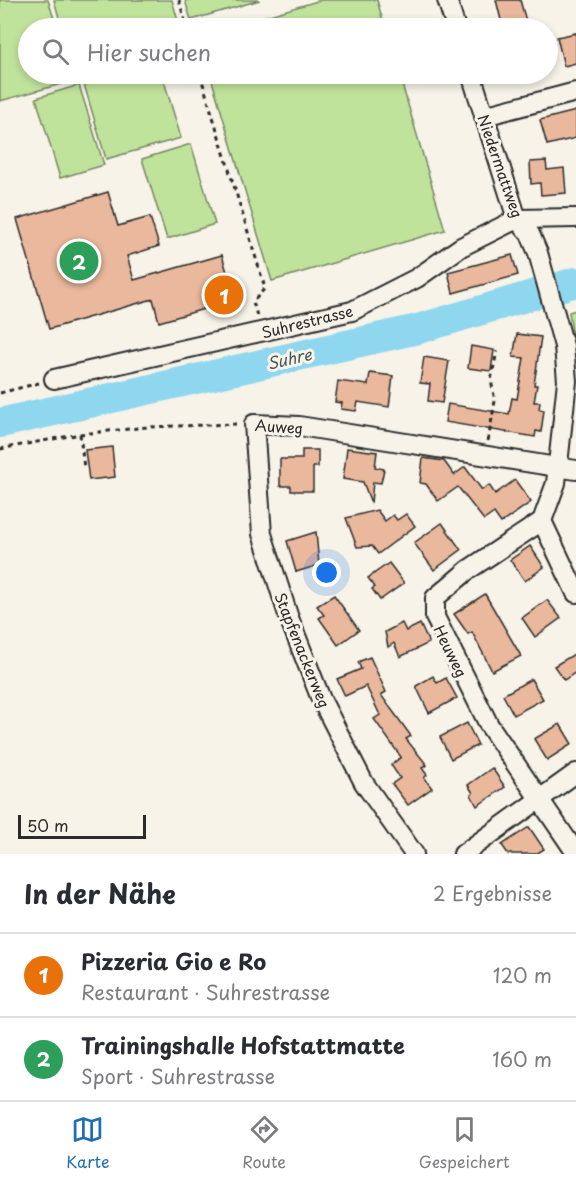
<!DOCTYPE html>
<html lang="de">
<meta charset="utf-8">
<style>
:root{--surface:#fff;--page:#f7f7f7;--text:#2b2b33;--muted:#7c7c81;--line:#e1e1e2;--accent:#1f6fb2}
body{margin:0;font-family:"Playpen Sans",sans-serif;background:var(--page);color:var(--text)}
.scale{position:absolute;left:18px;bottom:15px;width:128px;box-sizing:border-box;padding-left:6px;border:3px solid #2b2b2b;border-top:0;font-size:16px;line-height:21px;white-space:nowrap;color:#2b2b2b;-webkit-text-stroke:4px #f7f3e8;paint-order:stroke}
.you{position:absolute;left:327px;top:573px;width:21px;height:21px;margin:-15px;border:4px solid #fff;border-radius:50%;background:#1a73e8;box-shadow:0 0 0 9px #1a73e833}
.badge{display:grid;place-items:center;width:39px;height:39px;border-radius:50%;background:var(--accent);color:#fff;font-size:20px;font-weight:700}
.pin{position:absolute;translate:-50% -50%;border:3px solid #fff;box-shadow:0 2px 6px #0006}
.list{margin:0;padding:0;list-style:none}
h2{display:flex;justify-content:space-between;align-items:center;height:78px;margin:0;padding:0 24px;font-size:26px}
h2 small{font-size:20px;font-weight:400;color:var(--muted)}
.list li{display:grid;grid-template-columns:39px 1fr auto;gap:18px;align-items:center;box-sizing:border-box;height:84px;padding:0 24px;border-top:2px solid var(--line)}
.list b{display:block;font-size:22px;white-space:nowrap}
.list p{margin:0;font-size:20px;white-space:nowrap;color:var(--muted)}
.list em{font-size:20px;font-style:normal;color:var(--muted)}
.icon{flex:none;width:33px;height:33px;fill:none;stroke:currentColor;stroke-width:2;stroke-linecap:round;stroke-linejoin:round}
.map{position:relative;flex:none;width:576px;height:854px;overflow:hidden}
.search{position:absolute;background:var(--surface);box-shadow:0 3px 9px #0003;left:18px;right:18px;top:18px;height:66px;display:flex;align-items:center;gap:15px;box-sizing:border-box;padding:0 21px;border-radius:33px;color:var(--muted);font-size:22px}
.sheet{height:246px;background:var(--surface)}
nav{display:flex;justify-content:space-around;align-items:center;box-sizing:border-box;height:84px;border-top:2px solid var(--line);background:var(--surface);font-size:16px;color:var(--muted)}
nav a{display:grid;justify-items:center;gap:3px}
nav .on{color:var(--accent)}
.map>svg:first-child{display:block}
.green{fill:#c0e39c;stroke:#768764;stroke-width:1.5}
.lines{fill:none;stroke-linecap:round;stroke-linejoin:round}
.river{stroke:#8ed7ef;stroke-width:30}
.building{fill:#eab89c;stroke:#2b2b2b;stroke-width:1.5}
.minor-casing{stroke:#2b2b2b;stroke-width:22}
.path{stroke:#2b2b2b;stroke-width:3;stroke-dasharray:4.5 4.5;stroke-linecap:butt}
.minor{stroke:#f7f3e8;stroke-width:18}
.labels{text-anchor:middle;dominant-baseline:central;stroke-width:6;stroke-linejoin:round;paint-order:stroke}
.street-label{font-size:15px;fill:#2b2b2b;stroke:#f7f3e8}
.water-label{font-size:16px;font-style:italic;fill:#44565c;stroke:#f7f3e8}
</style>
<div class="map">
<svg width="576" height="854" viewBox="0 0 576 854">
<rect width="100%" height="100%" fill="#f7f3e8"/>
<filter id="ink" filterUnits="userSpaceOnUse"><feTurbulence type="fractalNoise" baseFrequency=".0167" numOctaves="2"/><feDisplacementMap in="SourceGraphic" scale="12" xChannelSelector="R" yChannelSelector="G"/><feConvolveMatrix kernelMatrix="1 2 1 2 8 2 1 2 1" color-interpolation-filters="sRGB"/></filter>
<g filter="url(#ink)">
<g class="green">
<path d="M0,0H48L57,28H28V74H70L72,81L0,101Z"/>
<path d="M54,0H172L180,28H62Z"/>
<path d="M185,0H260L191,20Z"/>
<path d="M321,0H377L385,28H225Z"/>
<path d="M81,74H162L181,138L106,159Z"/>
<path d="M210,74H399L445,230L272,281Z"/>
<path d="M79,85L104,165L60,178L36,98Z"/>
<path d="M191,144L215,224L167,239L142,159Z"/>
<path d="M576,310V356L569,312Z"/>
</g>
<g class="lines">
<path class="river" d="M0,423L418,329L576,282"/>
</g>
<g class="building">
<path d="M496,0H520L528,28H503Z"/>
<path d="M576,33V63L564,66L557,37Z"/>
<path d="M576,111V138L547,145L540,120Z"/>
<path d="M546,161L547,170L564,168L566,193L541,195L540,183L531,184L530,162Z"/>
<path d="M108,192L118,226L150,217L159,246L127,256L134,280L222,255L235,300L159,322L153,299L49,329L17,219Z"/>
<path d="M512,255L518,275L453,293L448,272Z"/>
<path d="M517,334L541,337L534,385H537L534,402H540L539,409L544,410L541,432L536,431L535,437L445,422L448,404L509,414L512,398L517,399L524,358L513,357Z"/>
<path d="M471,346L494,350L491,371L468,368Z"/>
<path d="M424,357L449,361L442,403L428,401L430,384L420,383Z"/>
<path d="M370,373L393,376L389,407L358,402L356,411L341,409L342,403L335,402L338,381L368,385Z"/>
<path d="M112,447L115,477L89,480L85,450Z"/>
<path d="M347,448L377,452L375,467L384,469L381,483L373,482L371,503L363,482L343,479Z"/>
<path d="M302,450H318V467H313V491H291V486H280V459H302Z"/>
<path d="M423,458L444,461L454,475L465,467L482,490L489,485L495,494L515,480L531,502L501,523L494,513L484,520L458,487L438,501L426,484L420,483Z"/>
<path d="M377,510L385,521L393,515L397,520L406,514L415,526L378,554L372,546L357,547L346,518Z"/>
<path d="M442,523L461,550L434,570L414,543Z"/>
<path d="M316,532L319,565L296,572L287,541Z"/>
<path d="M530,546L544,567L525,581L510,560Z"/>
<path d="M389,563L404,583L380,600L372,589L375,587L368,578Z"/>
<path d="M485,594L521,656L492,671L472,632L468,634L454,614Z"/>
<path d="M334,595L359,630L338,645L319,618L324,615L317,606Z"/>
<path d="M547,600L561,618L535,637L522,618Z"/>
<path d="M402,623L406,631L420,624L429,643L400,657L394,643L388,647L385,632Z"/>
<path d="M576,653V672L564,680L554,666Z"/>
<path d="M370,657L386,692L381,695L411,736L406,739L427,765L422,768L427,775L424,778L432,788L408,805L392,784L400,778L391,765L401,757L374,719L380,715L366,686L345,696L337,679L361,669L358,662Z"/>
<path d="M433,676L437,683L446,678L457,698L429,713L416,686Z"/>
<path d="M531,679L543,699L514,715L503,695Z"/>
<path d="M467,723L478,745L451,759L440,737Z"/>
<path d="M560,724L572,744L547,760L534,739Z"/>
<path d="M492,768L505,787L477,806L471,795L473,793L468,785Z"/>
<path d="M529,827L544,849L536,854H508L502,845Z"/>
</g>
<g class="lines">
<defs>
<g id="minor">
<path d="M447,0L456,28"/>
<path d="M471,74L517,219L530,234L538,253L564,346L567,381L556,483L542,521L468,570L435,598V617L489,725L576,853"/>
<path d="M484,116L576,92"/>
<path d="M54,379L352,311L417,278L461,247L517,219L576,218"/>
<path d="M542,521L576,593"/>
<path d="M414,854L364,783L321,699L289,618L262,534L254,424L299,426L576,470"/>
<path d="M463,854L576,773"/>
</g>
</defs>
<use href="#minor" class="minor-casing"/>
<g class="path">
<path d="M179,0L187,28"/>
<path d="M200,74L265,288L253,302L257,316"/>
<path d="M0,393L39,383"/>
<path d="M80,434L84,468"/>
<path d="M488,441L495,401L491,380L497,351"/>
<path d="M0,449L80,434L148,427L236,424"/>
</g>
<use href="#minor" class="minor"/>
</g>
</g>
<g class="labels">
<g class="street-label">
<text transform="translate(501 166) rotate(71)">Niedermattweg</text>
<text transform="translate(307 321) rotate(-14)">Suhrestrasse</text>
<text transform="translate(279 426) rotate(4)">Auweg</text>
<text transform="translate(303 650) rotate(68)">Stapfenackerweg</text>
<text transform="translate(451 651) rotate(64)">Heuweg</text>
</g>
<g class="water-label">
<text transform="translate(289 358) rotate(-13)">Suhre</text>
</g>
</g>
</svg>
<div class="scale">50 m</div>
<div class="you"></div>
<div class="pin badge" style="left:224px;top:295px;background:#e8710a">1</div>
<div class="pin badge" style="left:79px;top:261px;background:#2e9e5b">2</div>
<div class="search"><svg class="icon" aria-label="search" viewBox="0 0 24 24"><circle cx="10" cy="10" r="6"/><path d="M15 15l6 6"/></svg>Hier suchen</div>
</div>
<section class="sheet">
<h2>In der Nähe<small>2 Ergebnisse</small></h2>
<ul class="list">
<li><span class="badge" style="background:#e8710a">1</span><div><b>Pizzeria Gio e Ro</b><p>Restaurant · Suhrestrasse</p></div><em>120 m</em></li>
<li><span class="badge" style="background:#2e9e5b">2</span><div><b>Trainingshalle Hofstattmatte</b><p>Sport · Suhrestrasse</p></div><em>160 m</em></li>
</ul>
</section>
<nav>
<a class="on"><svg class="icon" aria-label="map" viewBox="0 0 24 24"><path d="M3 6l6-2 6 2 6-2v14l-6 2-6-2-6 2zM9 4v14M15 6v14"/></svg>Karte</a>
<a><svg class="icon" aria-label="directions" viewBox="0 0 24 24"><path d="M12 3l9 9-9 9-9-9zM9 14v-3h6M13 9l2 2-2 2"/></svg>Route</a>
<a><svg class="icon" aria-label="saved" viewBox="0 0 24 24"><path d="M7 4h10v16l-5-4-5 4z"/></svg>Gespeichert</a>
</nav>
